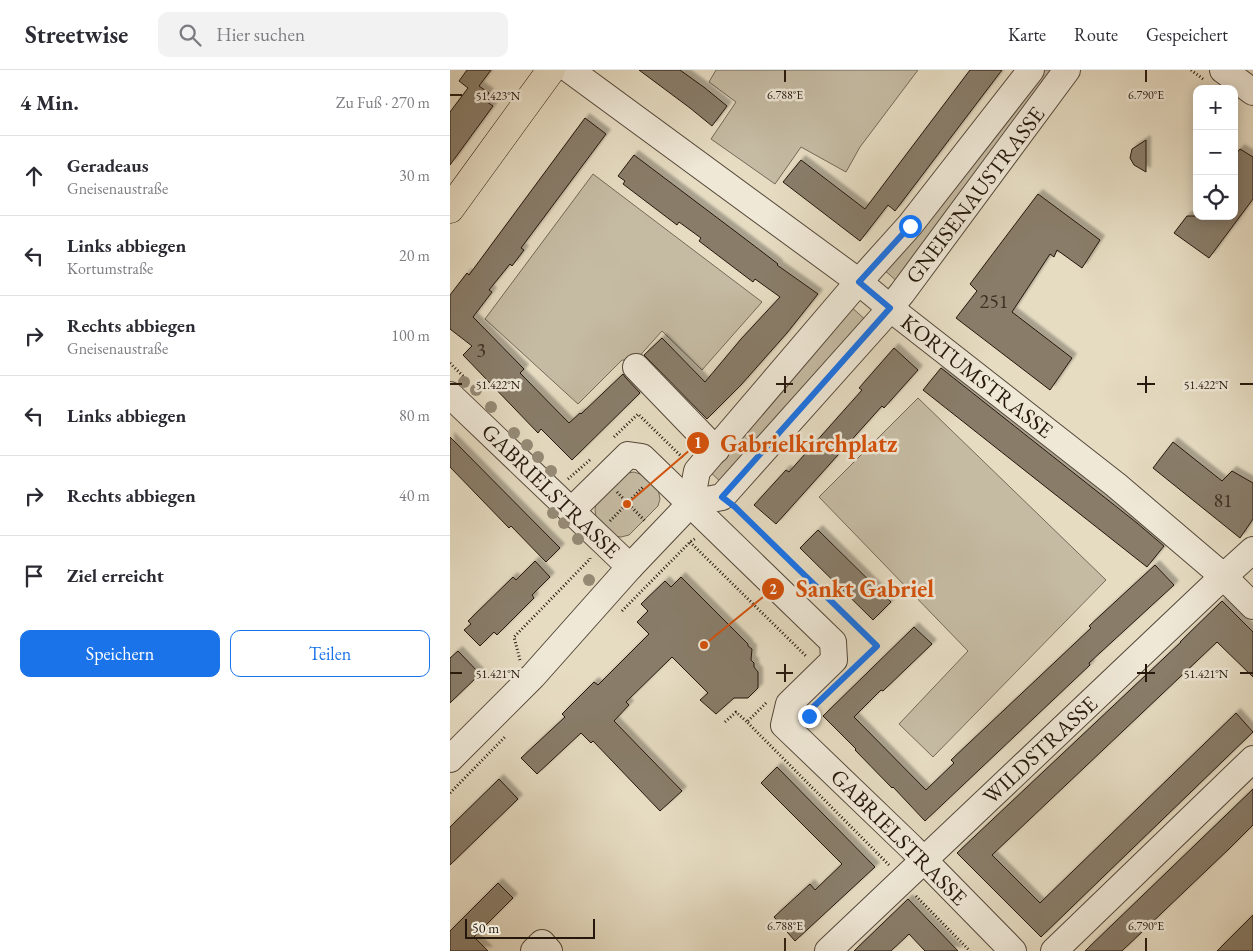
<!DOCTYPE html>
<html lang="de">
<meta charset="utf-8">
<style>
:root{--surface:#fff;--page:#f2f2f3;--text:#2b2b33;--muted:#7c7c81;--line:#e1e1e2;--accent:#1a73e8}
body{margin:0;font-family:"EB Garamond",serif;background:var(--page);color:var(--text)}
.controls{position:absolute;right:15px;top:15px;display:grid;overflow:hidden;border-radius:10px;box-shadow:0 2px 12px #0003}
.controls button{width:45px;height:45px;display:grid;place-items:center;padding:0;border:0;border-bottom:1px solid var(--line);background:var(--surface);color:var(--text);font:25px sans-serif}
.scale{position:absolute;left:15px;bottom:12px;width:130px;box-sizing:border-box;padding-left:5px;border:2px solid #25170c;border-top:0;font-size:14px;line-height:18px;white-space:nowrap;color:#25170c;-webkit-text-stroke:4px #efe8d7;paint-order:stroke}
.stop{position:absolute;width:15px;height:15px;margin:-11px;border:4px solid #1a73e8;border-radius:50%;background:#fff}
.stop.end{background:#1a73e8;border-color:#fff;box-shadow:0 1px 5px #0008}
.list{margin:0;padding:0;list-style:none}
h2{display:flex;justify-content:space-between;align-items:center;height:65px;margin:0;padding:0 20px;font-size:21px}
h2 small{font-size:16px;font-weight:400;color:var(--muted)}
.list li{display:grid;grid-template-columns:32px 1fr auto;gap:15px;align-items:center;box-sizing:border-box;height:80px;padding:0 20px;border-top:1px solid var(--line)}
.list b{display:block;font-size:19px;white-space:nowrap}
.list p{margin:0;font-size:16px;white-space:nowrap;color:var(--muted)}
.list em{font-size:16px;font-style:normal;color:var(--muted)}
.actions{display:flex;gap:10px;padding:15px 20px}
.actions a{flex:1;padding:11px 0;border:1px solid var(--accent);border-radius:10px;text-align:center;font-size:18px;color:var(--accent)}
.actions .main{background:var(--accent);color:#fff}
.icon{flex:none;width:28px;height:28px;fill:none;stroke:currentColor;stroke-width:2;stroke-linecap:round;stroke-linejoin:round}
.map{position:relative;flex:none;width:803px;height:881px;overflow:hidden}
header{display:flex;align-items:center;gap:30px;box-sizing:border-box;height:70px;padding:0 25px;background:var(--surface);border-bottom:1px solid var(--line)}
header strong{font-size:24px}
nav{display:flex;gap:28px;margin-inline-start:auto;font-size:18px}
.search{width:350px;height:45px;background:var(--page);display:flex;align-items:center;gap:12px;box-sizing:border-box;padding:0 18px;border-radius:10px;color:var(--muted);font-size:19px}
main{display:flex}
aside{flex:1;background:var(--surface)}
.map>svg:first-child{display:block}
.green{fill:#c5bba3;stroke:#756958}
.building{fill:#897d6b;stroke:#25170c;filter:url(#shadow)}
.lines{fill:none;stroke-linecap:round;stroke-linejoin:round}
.minor-casing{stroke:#55483a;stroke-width:28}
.major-casing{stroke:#25170c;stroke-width:29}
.path{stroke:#25170c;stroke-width:3;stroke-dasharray:1 2.5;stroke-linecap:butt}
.minor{stroke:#efe8d7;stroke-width:26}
.major{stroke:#e6dcc2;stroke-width:28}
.tree{fill:#968b77}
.route{stroke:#1a73e8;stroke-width:6}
.ticks{fill:none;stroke:#25170c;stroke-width:2}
.labels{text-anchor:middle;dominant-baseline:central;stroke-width:5;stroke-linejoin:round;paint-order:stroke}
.number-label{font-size:20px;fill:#3e3024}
.street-label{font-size:22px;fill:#25170c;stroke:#efe8d7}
.ticks-label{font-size:12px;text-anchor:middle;fill:#25170c;stroke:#efe8d7;stroke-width:5;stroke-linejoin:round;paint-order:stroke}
.leader{fill:none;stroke:#d4520c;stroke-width:2}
.callout-dot{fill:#d4520c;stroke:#efe8d7;stroke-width:2}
.mark-label{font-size:15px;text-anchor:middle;font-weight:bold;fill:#fff}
.callout-label{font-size:24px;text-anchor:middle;font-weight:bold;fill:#d4520c;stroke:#efe8d7;stroke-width:5;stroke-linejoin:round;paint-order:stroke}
</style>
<header>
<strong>Streetwise</strong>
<div class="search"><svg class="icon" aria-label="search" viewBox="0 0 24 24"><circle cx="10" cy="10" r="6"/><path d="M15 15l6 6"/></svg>Hier suchen</div>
<nav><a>Karte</a><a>Route</a><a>Gespeichert</a></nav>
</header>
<main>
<aside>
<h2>4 Min.<small>Zu Fuß · 270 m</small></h2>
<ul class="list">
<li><svg class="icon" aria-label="ahead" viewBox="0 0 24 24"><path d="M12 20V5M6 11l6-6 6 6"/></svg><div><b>Geradeaus</b><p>Gneisenaustraße</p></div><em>30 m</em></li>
<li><svg class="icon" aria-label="left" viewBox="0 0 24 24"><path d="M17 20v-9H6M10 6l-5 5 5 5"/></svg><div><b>Links abbiegen</b><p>Kortumstraße</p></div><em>20 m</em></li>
<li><svg class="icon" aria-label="right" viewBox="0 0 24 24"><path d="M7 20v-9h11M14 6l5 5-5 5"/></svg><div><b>Rechts abbiegen</b><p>Gneisenaustraße</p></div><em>100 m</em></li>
<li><svg class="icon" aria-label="left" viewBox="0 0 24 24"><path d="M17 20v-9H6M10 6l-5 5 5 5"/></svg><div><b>Links abbiegen</b></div><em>80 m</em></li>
<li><svg class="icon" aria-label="right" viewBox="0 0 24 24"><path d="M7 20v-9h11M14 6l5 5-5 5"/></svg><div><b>Rechts abbiegen</b></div><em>40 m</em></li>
<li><svg class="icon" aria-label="arrive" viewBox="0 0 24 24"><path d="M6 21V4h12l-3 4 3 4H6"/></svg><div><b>Ziel erreicht</b></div></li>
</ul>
<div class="actions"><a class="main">Speichern</a><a>Teilen</a></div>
</aside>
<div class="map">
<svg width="803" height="881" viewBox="0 0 803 881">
<defs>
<filter id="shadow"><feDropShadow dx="4.5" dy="-4.5" stdDeviation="1" flood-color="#0004"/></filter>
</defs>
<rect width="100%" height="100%" fill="#e6dcc2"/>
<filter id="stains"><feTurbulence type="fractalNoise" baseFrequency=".004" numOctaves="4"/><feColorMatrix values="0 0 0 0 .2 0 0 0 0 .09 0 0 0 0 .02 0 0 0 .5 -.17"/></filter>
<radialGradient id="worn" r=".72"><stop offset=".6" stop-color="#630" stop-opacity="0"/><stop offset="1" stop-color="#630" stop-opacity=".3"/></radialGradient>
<g class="green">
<path d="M266,0H468L410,77L396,102L351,77L325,114L261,69L286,32L259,12Z"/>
<path d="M590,0H609L450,214L432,198Z"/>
<path d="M143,104L312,232L252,300L212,261L185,291L172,290L128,334L35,249Z"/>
<path d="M399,235L418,252L274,415L258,400Z"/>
<path d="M468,328L656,510L483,687L449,654L518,581L369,427Z"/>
<path d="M184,402L190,404L208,419L210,429L208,436L179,465L171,467L163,466L146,447L145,440L146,433L178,403Z"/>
</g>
<g class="building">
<path d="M17,0H41L29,16L39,23L34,30L43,36L0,95V42L18,18L9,11Z"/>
<path d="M189,0H230L255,18L277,36L262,56L240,38Z"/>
<path d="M520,0H552L445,141L438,135L410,171L333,112L351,90L415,139Z"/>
<path d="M135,48L156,64L71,178L74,180L62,196L60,194L39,220L42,222L23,247L74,299L70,303L119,353L130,343L131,344L173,304L175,307L190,323L122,390L91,359L88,363L13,285L22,276L0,259V225L17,203L19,205Z"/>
<path d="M696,70V102L684,95L680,88L682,79Z"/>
<path d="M790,79L803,87V129L759,188L724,163L737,146H784V86Z"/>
<path d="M184,85L294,168L328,194L327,195L368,224L337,263L291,315L257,349L194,285L212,268L255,312L291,269L330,227L305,209L303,212L249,171L251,168L229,152L227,155L173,114L175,111L168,106Z"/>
<path d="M588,124L650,170L632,198L607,180L604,187L600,184L562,242L622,288L600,320L506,248L527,221L520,214Z"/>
<path d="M444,278L468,300L434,338L432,336L326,454L304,435L336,400L339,402L412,320L409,318Z"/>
<path d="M491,298L687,453L714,476L697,497L473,320Z"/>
<path d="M0,367L110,478L96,492L61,456L59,458L0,397Z"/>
<path d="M723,372L772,411L782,401L803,413V449L790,468L703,398Z"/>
<path d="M368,460L441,532L423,550L350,478Z"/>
<path d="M85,491L100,507L82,525L84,528L47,565L44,562L30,576L14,560L21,554L18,551L63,507L66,510Z"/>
<path d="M705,495L724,515L639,593L640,595L475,751L443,717L442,718L405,680L406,679L373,646L464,557L482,574L433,621L431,620L404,647L476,720L504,693L501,690L641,558L639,556Z"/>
<path d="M231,507L298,574V576L302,579L301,590L304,593V597L308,602V618L298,628H284L266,644L250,630L258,623L222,587L176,632L179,635L164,651L232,721L210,741L143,671L141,673L131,663L87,704L71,688L115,647L112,644L144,612L148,615L199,564L187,552L198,541L191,534L215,511L221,517Z"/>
<path d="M772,531L803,562V607L767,572L542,785L590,833L786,643L803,662L591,867L507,783L731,572H730Z"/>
<path d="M8,581L30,604L0,633V588Z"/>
<path d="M327,697L425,797L345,871L324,847L360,814L365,820L392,794L311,713Z"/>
<path d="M49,709L68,729L0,795V757Z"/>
<path d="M803,719V755L780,778L672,881H635Z"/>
<path d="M48,813L63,828L24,867L38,881H0V861Z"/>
<path d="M458,829L508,881H475L459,864L441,881H404Z"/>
<path d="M803,845V881H767Z"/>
</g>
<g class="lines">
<defs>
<g id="minor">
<path d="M120,0L409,212L450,246L666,415L774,507L803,536"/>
<path d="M773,0L803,22"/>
<path d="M186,297L266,380"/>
<path d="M0,325L180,497"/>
<path d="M241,433L272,427L432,248L452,223L617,0"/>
<path d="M121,441L178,385L192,387L383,572L384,590L339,634L334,655L461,777L563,881"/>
<path d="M0,689L83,606L180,497L241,433L247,401L398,224L460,155L581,0"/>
<path d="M84,881L92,873L99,881"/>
<path d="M378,881L762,517L803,480"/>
<path d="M604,881L803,689"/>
</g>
<path id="major" d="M0,139L101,0"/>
</defs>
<use href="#minor" class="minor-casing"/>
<use href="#major" class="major-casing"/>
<g class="path">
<path d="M741,0L753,9"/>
<path d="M0,293L14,307"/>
<path d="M164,367L188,344L233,388"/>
<path d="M118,409L141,389"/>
<path d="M167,422L196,452"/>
<path d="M288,440L427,576L404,598"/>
<path d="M160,451L194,416"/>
<path d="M240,472L357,587"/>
<path d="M172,541L240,472L246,468"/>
<path d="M70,590L64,567L140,489V488"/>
<path d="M316,633L297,652L439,795"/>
<path d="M275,652L286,642L297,652"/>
<path d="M0,723L56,666"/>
<path d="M466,826L520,881"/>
</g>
<use href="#minor" class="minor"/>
<use href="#major" class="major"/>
</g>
<g class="tree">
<circle cx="14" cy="312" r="6"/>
<circle cx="26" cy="320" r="6"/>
<circle cx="41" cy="337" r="6"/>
<circle cx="64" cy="363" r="6"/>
<circle cx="77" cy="375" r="6"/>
<circle cx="88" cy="387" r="6"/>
<circle cx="101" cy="401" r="6"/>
<circle cx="103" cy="443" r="6"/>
<circle cx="114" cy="453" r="6"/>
<circle cx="128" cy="469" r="6"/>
<circle cx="139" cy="510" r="6"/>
</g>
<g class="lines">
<path class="route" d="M359,646V641L427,576L285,437L272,427L440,238L409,212L460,156"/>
</g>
<path class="ticks" d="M335,0V12M696,0V12M0,25H12M335,306V323M696,306V323M0,314H12M326,314H343M687,314H705M790,314H803M335,594V612M696,594V612M0,603H12M326,603H343M687,603H705M790,603H803M335,868V881M696,868V881"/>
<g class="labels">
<g class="number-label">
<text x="544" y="231">251</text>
<text x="31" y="280">3</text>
<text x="773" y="430">81</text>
</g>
<g class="street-label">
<text transform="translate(525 125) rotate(-53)">GNEISENAUSTRASSE</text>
<text transform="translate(527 306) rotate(38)">KORTUMSTRASSE</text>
<text transform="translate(101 421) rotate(44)">GABRIELSTRASSE</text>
<text transform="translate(590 680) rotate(-43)">WILDSTRASSE</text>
<text transform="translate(449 767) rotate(45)">GABRIELSTRASSE</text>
</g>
</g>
<g class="ticks-label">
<text x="335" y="29">6.788°E</text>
<text x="696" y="29">6.790°E</text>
<text x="48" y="30">51.423°N</text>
<text x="48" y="319">51.422°N</text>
<text x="756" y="319">51.422°N</text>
<text x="48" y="608">51.421°N</text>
<text x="756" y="608">51.421°N</text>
<text x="335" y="860">6.788°E</text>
<text x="696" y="860">6.790°E</text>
</g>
<path class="leader" d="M177 434L248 373M254 575L323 519"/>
<g class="callout-dot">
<circle cx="177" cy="434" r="5"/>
<circle cx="254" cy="575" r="5"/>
<circle cx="248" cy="373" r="12"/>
<circle cx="323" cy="519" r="12"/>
</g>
<g class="mark-label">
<text x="248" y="378">1</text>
<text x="323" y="524">2</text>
</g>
<g class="callout-label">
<text x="359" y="382">Gabrielkirchplatz</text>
<text x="415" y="527">Sankt Gabriel</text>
</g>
<rect width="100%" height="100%" filter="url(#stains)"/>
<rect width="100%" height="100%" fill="url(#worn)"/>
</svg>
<div class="controls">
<button>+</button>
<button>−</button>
<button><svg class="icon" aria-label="locate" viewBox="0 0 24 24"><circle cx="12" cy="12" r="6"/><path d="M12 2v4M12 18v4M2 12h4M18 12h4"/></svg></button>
</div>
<div class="scale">50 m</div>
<div class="stop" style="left:460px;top:156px"></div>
<div class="stop end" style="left:359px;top:646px"></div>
</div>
</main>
